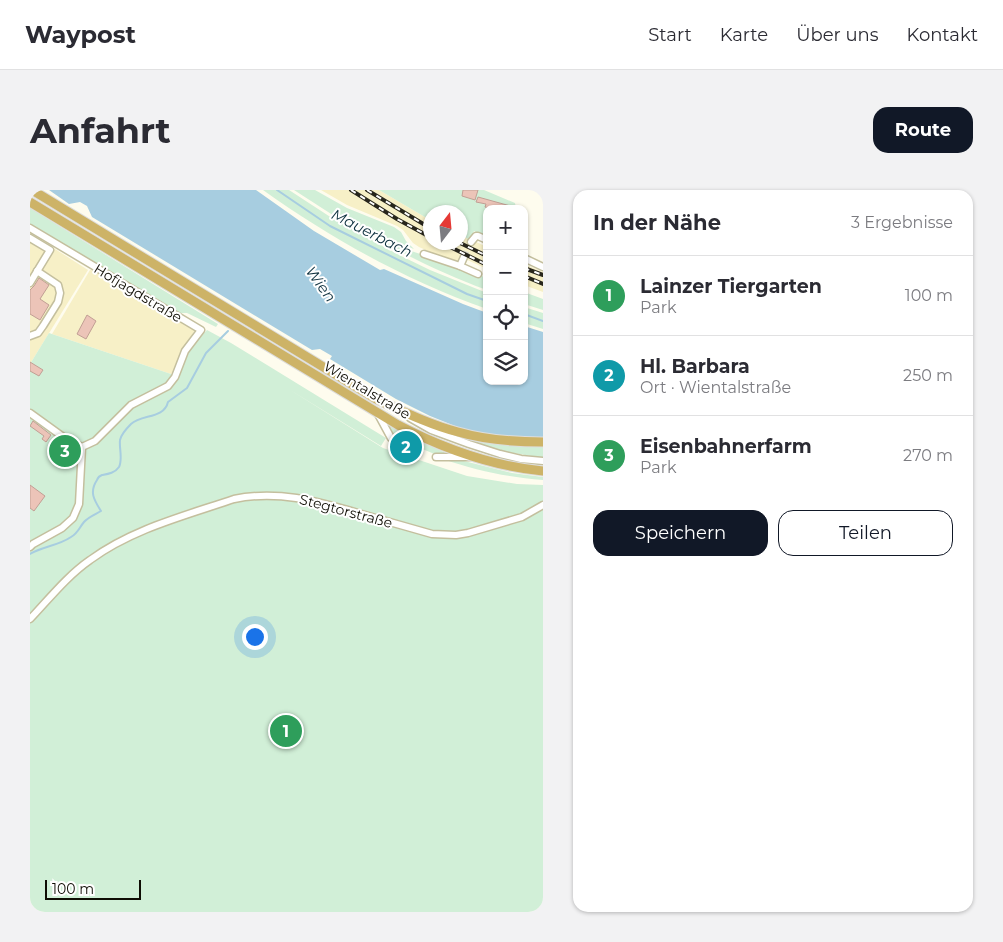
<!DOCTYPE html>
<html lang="de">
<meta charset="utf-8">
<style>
:root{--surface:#fff;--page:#f2f2f3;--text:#2b2b33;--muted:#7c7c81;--line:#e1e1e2;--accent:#111827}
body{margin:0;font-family:Montserrat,sans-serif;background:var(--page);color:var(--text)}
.controls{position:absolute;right:15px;top:15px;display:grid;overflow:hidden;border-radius:10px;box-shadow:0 1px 4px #0004}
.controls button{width:45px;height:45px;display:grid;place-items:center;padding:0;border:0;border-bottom:1px solid var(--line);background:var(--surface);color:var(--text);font:25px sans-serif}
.compass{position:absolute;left:393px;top:15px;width:45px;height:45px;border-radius:50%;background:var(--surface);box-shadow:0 1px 4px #0004;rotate:16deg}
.scale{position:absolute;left:15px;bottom:12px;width:96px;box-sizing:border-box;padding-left:5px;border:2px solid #0f0d04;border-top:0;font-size:14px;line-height:18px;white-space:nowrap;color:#0f0d04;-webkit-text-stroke:4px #fff;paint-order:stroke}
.you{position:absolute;left:224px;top:446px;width:18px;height:18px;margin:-12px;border:4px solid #fff;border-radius:50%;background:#1a73e8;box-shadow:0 0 0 8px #1a73e833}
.badge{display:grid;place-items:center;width:32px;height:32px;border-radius:50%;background:var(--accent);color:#fff;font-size:16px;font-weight:700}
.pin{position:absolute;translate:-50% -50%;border:2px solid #fff;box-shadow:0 1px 5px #0006}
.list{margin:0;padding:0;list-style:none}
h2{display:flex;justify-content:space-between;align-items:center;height:65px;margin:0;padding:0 20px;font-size:21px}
h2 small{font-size:16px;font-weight:400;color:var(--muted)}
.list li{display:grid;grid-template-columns:32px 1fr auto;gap:15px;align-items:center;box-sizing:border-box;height:80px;padding:0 20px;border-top:1px solid var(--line)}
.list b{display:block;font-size:19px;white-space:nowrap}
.list p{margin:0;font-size:16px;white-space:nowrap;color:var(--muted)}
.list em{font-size:16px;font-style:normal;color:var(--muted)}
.actions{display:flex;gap:10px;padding:15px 20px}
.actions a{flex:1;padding:11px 0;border:1px solid var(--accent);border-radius:15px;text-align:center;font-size:18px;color:var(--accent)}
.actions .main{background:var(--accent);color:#fff}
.icon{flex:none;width:28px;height:28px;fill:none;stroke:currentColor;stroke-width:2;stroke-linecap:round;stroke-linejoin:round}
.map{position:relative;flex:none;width:513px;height:722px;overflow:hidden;border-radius:15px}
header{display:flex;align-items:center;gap:30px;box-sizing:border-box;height:70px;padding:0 25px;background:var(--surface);border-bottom:1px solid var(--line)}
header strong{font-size:24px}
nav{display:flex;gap:28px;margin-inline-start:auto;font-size:18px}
.intro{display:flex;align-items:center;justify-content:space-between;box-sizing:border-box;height:120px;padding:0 30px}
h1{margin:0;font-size:35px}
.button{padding:12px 22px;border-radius:15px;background:var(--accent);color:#fff;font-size:18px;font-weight:700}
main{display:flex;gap:30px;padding:0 30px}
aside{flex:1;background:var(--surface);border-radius:15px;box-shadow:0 1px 4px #0004}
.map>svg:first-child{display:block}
.built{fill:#f7f0c7}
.green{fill:#d1efd7}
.water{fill:#a7cde0}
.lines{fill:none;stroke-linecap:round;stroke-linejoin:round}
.stream{stroke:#a7cde0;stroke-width:2}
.building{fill:#ecc4b8;stroke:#c19f94}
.minor-tunnel{stroke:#dad8cb;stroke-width:6;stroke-dasharray:6 3;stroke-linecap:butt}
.minor-casing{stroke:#c4bf9e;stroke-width:9}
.major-casing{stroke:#dddddc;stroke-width:11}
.minor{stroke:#fff;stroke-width:6}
.major{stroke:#cdb367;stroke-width:9}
.rail-casing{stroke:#28261c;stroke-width:4}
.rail{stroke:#fff;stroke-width:2;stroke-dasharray:5.5;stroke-linecap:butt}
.labels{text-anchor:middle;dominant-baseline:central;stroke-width:4;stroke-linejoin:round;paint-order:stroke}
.street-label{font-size:14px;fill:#0f0d04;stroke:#fff}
.water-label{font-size:15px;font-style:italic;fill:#0d303e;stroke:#fff}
</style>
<header>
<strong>Waypost</strong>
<nav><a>Start</a><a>Karte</a><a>Über uns</a><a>Kontakt</a></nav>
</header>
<div class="intro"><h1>Anfahrt</h1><a class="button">Route</a></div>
<main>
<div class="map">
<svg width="513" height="722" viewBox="0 0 513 722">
<rect width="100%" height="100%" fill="#fefcee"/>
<g class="built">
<path d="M291,0H349L400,30V52H430L431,45L457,57V79L431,67L425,73L389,57L383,53L373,40L367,36L317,15Z"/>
<path d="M0,43L58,80L0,174Z"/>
<path d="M494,74L513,82V102L494,95Z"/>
<path d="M60,80L67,81L165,140L150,163L145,180L141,184L22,144Z"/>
</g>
<g class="green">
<path d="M233,0H259L305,30L367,64L400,80L457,103V119C377,91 302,49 233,0Z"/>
<path d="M264,0H285L317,18L364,37L371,42L376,51L384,59L354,49L325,34L312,31Z"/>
<path d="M349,0H454L485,13L486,19H457V48L444,41L440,50L431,45L430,22H400V30Z"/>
<path d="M0,18L188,134L186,137L157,123H144L100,94L0,34Z"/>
<path d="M350,51L409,70L457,88V100C420,87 384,69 350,51Z"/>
<path d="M494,102L513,109V120L494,114Z"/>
<path d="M494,117L513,123V139L494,133Z"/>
<path d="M177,140L201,153L356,248L351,256L257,198L353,258L437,286L487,294L513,295V722H0V174L19,143L141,184L149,188L150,181L158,161Z"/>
<path d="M356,234L372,243L418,264L407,265L363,247Z"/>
<path d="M432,247C460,254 484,257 513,257V268L472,261L431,249Z"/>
<path d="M413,269L430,270L482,283L513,287V290C477,287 447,281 413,269Z"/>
</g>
<path class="water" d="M19,0H226L284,41L350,80L354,79L433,114L457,123V191H494V136L513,142V248L458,245L430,238L400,226L366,209L300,169L302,166L290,159L282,160L62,27L57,16L50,12L39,14Z"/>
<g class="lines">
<g class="stream">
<path d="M247,0L300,36L437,104L457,111"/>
<path d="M494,124L513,131"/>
<path d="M0,364C13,356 28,356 41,347C48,343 49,338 54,332C58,327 66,324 71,321C64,310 59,302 67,290C68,287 69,286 72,285C78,284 85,283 89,277C93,269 89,259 90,250C91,245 97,238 101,234C112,224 134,229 138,212L157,198L176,163L198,141"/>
</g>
</g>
<g class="building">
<path d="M433,0H448L445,10L432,6Z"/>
<path d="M448,7L484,17V19H462L455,17L456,14L446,12Z"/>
<path d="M9,88L19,95L10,109L19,115L10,130L0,124V100L4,96Z"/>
<path d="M57,125L66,131L56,149L47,144Z"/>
<path d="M0,172L13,180L9,186L0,181Z"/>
<path d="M3,231L21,245L16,252L12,249L14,246L0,236Z"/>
<path d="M0,295L15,306L4,321L0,318Z"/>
</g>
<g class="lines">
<path class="minor-tunnel" d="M434,67L441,52"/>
<defs>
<g id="minor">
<path d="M0,38L171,140L155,161L145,187L138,196L101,215L65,251L52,257L36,249L0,223"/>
<path d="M0,48L20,60L0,93"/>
<path d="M441,52L446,46H448L457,50"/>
<path d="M394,64L430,76L448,84"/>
<path d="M494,68L513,77"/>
<path d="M430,76L434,67"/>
<path d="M0,146L8,143L13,136L28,112L30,103L28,95L7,81"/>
<path d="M348,224L361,248"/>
<path d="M380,228L401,240L439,254L470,264L491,269L513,271"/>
<path d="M406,267H439"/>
<path d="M0,357L3,354L32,338L43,328L49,314L52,257"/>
<path d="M0,429C19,409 37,386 60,370C102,339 154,326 204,309C248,300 286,311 328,323C353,330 377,337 402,344L426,345L438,343L492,327L513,315"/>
</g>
<g id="major">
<path d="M2,0L346,209C372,221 400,235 428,242C456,250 484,252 513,252"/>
<path d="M0,12L368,235C414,259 462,276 513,281"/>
</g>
</defs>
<use href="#minor" class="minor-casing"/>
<use href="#major" class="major-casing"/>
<use href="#minor" class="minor"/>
<use href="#major" class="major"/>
<defs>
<g id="rail">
<path d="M321,0L367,29L400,47"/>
<path d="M337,0L400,38"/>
<path d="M410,52L457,75"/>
<path d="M428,52L457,66"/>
<path d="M494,78L513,85"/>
<path d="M494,86L513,94"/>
</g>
</defs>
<use href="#rail" class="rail-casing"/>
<use href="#rail" class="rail"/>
</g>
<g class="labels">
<g class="street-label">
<text transform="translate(108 103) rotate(31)">Hofjagdstraße</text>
<text transform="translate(337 200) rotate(31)">Wientalstraße</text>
<text transform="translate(316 321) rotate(15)">Stegtorstraße</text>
</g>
<g class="water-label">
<text transform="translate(342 43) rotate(27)">Mauerbach</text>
<text transform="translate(291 94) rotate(54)">Wien</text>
</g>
</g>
</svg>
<div class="controls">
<button>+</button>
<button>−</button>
<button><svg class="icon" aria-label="locate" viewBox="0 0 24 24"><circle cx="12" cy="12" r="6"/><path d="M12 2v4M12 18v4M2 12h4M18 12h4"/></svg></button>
<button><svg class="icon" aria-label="layers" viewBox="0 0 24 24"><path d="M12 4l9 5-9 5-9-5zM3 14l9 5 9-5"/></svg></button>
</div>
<svg class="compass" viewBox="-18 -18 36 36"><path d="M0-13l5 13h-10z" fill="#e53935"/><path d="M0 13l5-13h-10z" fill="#7c7c81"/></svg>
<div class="scale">100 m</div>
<div class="you"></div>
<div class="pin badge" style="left:256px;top:541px;background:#2e9e5b">1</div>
<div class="pin badge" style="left:376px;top:257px;background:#0f9aa8">2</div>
<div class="pin badge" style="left:35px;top:261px;background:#2e9e5b">3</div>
</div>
<aside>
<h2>In der Nähe<small>3 Ergebnisse</small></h2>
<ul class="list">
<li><span class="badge" style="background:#2e9e5b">1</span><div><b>Lainzer Tiergarten</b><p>Park</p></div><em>100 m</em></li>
<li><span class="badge" style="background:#0f9aa8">2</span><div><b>Hl. Barbara</b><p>Ort · Wientalstraße</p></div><em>250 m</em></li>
<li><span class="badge" style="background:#2e9e5b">3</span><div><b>Eisenbahnerfarm</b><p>Park</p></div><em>270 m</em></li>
</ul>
<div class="actions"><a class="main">Speichern</a><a>Teilen</a></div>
</aside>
</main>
